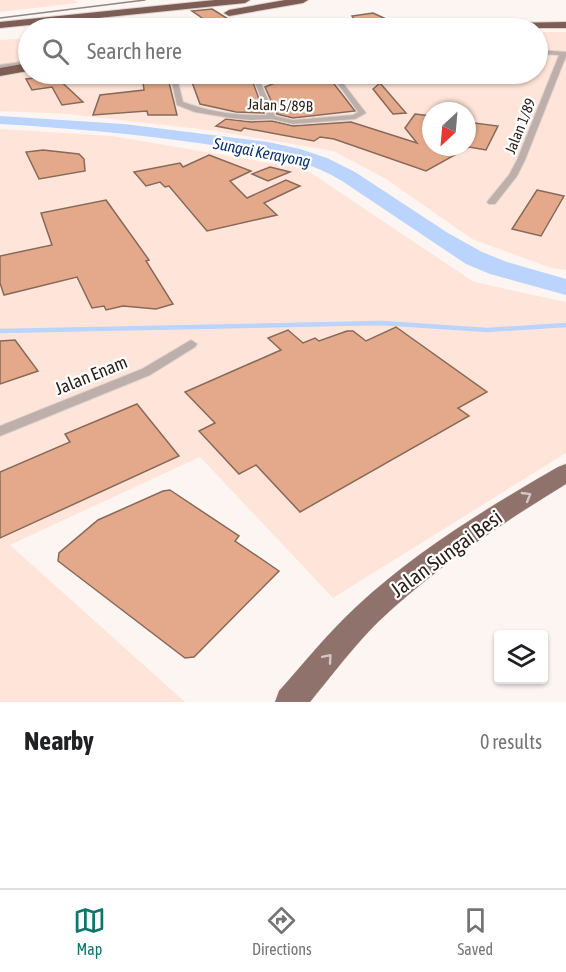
<!DOCTYPE html>
<style>
:root{--surface:#fff;--page:#f2f2f2;--text:#202124;--muted:#757577;--line:#e0e0e0;--accent:#0f766e}
body{margin:0;font-family:"Asap Condensed",sans-serif;background:var(--page);color:var(--text)}
.controls{position:absolute;right:18px;bottom:18px;display:grid;overflow:hidden;border-radius:6px;box-shadow:0 2px 4px #0004}
.controls button{width:54px;height:54px;display:grid;place-items:center;padding:0;border:0;border-bottom:2px solid var(--line);background:var(--surface);color:var(--text);font:30px sans-serif}
.compass{position:absolute;left:422px;top:102px;width:54px;height:54px;border-radius:50%;background:var(--surface);box-shadow:0 2px 4px #0004;rotate:206deg}
.list{margin:0;padding:0;list-style:none}
h2{display:flex;justify-content:space-between;align-items:center;height:78px;margin:0;padding:0 24px;font-size:26px}
h2 small{font-size:20px;font-weight:400;color:var(--muted)}
.icon{flex:none;width:33px;height:33px;fill:none;stroke:currentColor;stroke-width:2;stroke-linecap:round;stroke-linejoin:round}
.map{position:relative;flex:none;width:566px;height:702px;overflow:hidden}
.search{position:absolute;background:var(--surface);box-shadow:0 2px 4px #0004;left:18px;right:18px;top:18px;height:66px;display:flex;align-items:center;gap:15px;box-sizing:border-box;padding:0 21px;border-radius:33px;color:var(--muted);font-size:22px}
.sheet{height:186px;background:var(--surface)}
nav{display:flex;justify-content:space-around;align-items:center;box-sizing:border-box;height:84px;border-top:2px solid var(--line);background:var(--surface);font-size:16px;color:var(--muted)}
nav a{display:grid;justify-items:center;gap:3px}
nav .on{color:var(--accent)}
.map>svg:first-child{display:block}
.built{fill:#ffe5d9;fill-rule:evenodd}
.water{fill:#bad4fe}
.lines{fill:none;stroke-linecap:round;stroke-linejoin:round}
.stream{stroke:#bad4fe;stroke-width:4.5}
.building{fill:#e4a98b;stroke:#876959;stroke-width:1.5}
.street-casing{stroke:#dbd3cf;stroke-width:2}
.primary-casing{stroke:#dbd3cf;stroke-width:1}
.highway-casing{stroke:#dbd3cf;stroke-width:2}
.street{fill:#bfafaa;fill-rule:evenodd}
.primary{fill:#8f726b;fill-rule:evenodd}
.highway{fill:#7d5d54;fill-rule:evenodd}
.tram{stroke:#908681;stroke-width:1.5}
.oneway{stroke:#d2c7c4}
.labels{text-anchor:middle;dominant-baseline:central;stroke-width:4.5;stroke-linejoin:round;paint-order:stroke}
.far-street-label{font-size:15px;fill:#2a1e18;stroke:#fff}
.far-water-label{font-size:16px;font-style:italic;fill:#0e316c;stroke:#fff}
.street-label{font-size:18px;fill:#2a1e18;stroke:#fff}
.near-street-label{font-size:21px;fill:#2a1e18;stroke:#fff}
</style>
<div class="map">
<svg width="566" height="702" viewBox="0 0 566 702">
<rect width="100%" height="100%" fill="#fdf5f2"/>
<g class="built">
<path d="M0,0H74L78,3L0,12Z"/>
<path d="M538,32H566V270L551,268L472,239L386,179L333,151L216,131L68,114L0,111V40L28,38V74H538ZM431,111H467V147H431Z"/>
<path d="M0,129L112,136L305,169L474,282L566,302V453L333,598L200,457L10,545L185,702H0Z"/>
</g>
<path class="water" d="M0,116L124,124L268,142L300,149L327,158L355,172L448,233L482,252L507,262L566,279V295L490,274L466,264L342,181C300,155 252,151 205,144C137,134 69,128 0,124Z"/>
<g class="lines">
<path class="stream" d="M0,331L382,323L487,330L566,325"/>
</g>
<g class="building">
<path d="M212,9L238,25L217,28L192,11Z"/>
<path d="M373,13L397,24L359,27L352,16Z"/>
<path d="M43,74H53L83,102L62,105L52,87L32,90L26,79L45,77Z"/>
<path d="M142,74H167L177,115H148L147,111L93,115L100,95L144,90Z"/>
<path d="M189,74H250L264,113L236,112L200,104Z"/>
<path d="M331,80L355,111L293,118L277,114L265,87L275,83Z"/>
<path d="M380,83L406,113L393,114L373,89Z"/>
<path d="M415,114L431,116V147H467V122L498,126L486,150L469,147L426,171L334,139L320,137L314,141L244,128L241,131L216,126L226,119L251,122L272,121L293,126L351,122L417,143L405,128Z"/>
<path d="M43,150L79,154L84,159L85,171L39,179L26,152Z"/>
<path d="M209,155L251,171L230,181L247,198L286,180L300,186L264,203L277,215L207,231L169,186L165,187L160,182L146,186L134,172L180,163L183,167Z"/>
<path d="M270,167L290,172L268,181L252,174Z"/>
<path d="M537,190L564,196L541,236L512,229Z"/>
<path d="M106,200L149,260L146,261L173,304L156,309L123,306L106,310L104,306L92,308L77,277L4,295L0,283V256L52,245L41,213Z"/>
<path d="M396,327L487,392L458,408L469,416L300,512L256,465L239,474L199,431L215,423L185,392L281,350L268,338L288,330L303,343L315,338L319,341L347,331H353L366,341Z"/>
<path d="M15,340L38,371L0,384V341Z"/>
<path d="M137,404L179,456L0,538V472L70,442L65,434Z"/>
<path d="M170,490L239,536L235,541L279,571L194,657L185,658L58,561L59,553L98,520L163,491Z"/>
</g>
<g class="lines">
<defs>
<g id="street">
<path d="M538,50L566,52V56L525,160L517,176L495,204H489L487,202L509,175L517,160L559,55L538,54Z"/>
<path d="M28,61V65L0,69V65Z"/>
<path d="M170,74H176L183,102C210,112 239,116 267,115L252,74H256L258,77L332,74L339,78L366,113L355,119L293,124L272,119L251,120L231,118L195,112L177,105ZM331,78L335,80L358,112L353,115L293,120L275,116L260,81Z"/>
<path d="M191,340L197,344L195,347L150,375L0,436V426L142,369Z"/>
</g>
<path id="primary" d="M566,464V484C499,525 435,568 378,622C353,647 332,675 310,702H275L279,691C304,663 328,633 356,607C416,551 487,508 558,467Z"/>
<g id="highway">
<path d="M215,0H250L245,3L0,28V22Z"/>
<path d="M285,0H308L303,3L229,16L224,13L229,10Z"/>
<path d="M566,22V28H397L403,25Z"/>
<path d="M28,63V71L0,76V68Z"/>
</g>
</defs>
<use href="#street" class="street-casing"/>
<use href="#primary" class="primary-casing"/>
<use href="#highway" class="highway-casing"/>
<use href="#street" class="street"/>
<use href="#primary" class="primary"/>
<use href="#highway" class="highway"/>
<path class="tram" d="M0,18L145,0"/>
</g>
<defs><path id="oneway-chevron" d="M-2-3.5L2.5 0L-2 3.5" fill="none" stroke-width="1.6" stroke-linecap="round" stroke-linejoin="round" transform="scale(1.5)"/></defs>
<g class="oneway">
<use href="#oneway-chevron" transform="translate(527 496) rotate(-30)"/>
<use href="#oneway-chevron" transform="translate(328 658) rotate(-49)"/>
</g>
<g class="labels">
<g class="far-street-label">
<text transform="translate(280 105) rotate(2)">Jalan 5/89B</text>
<text transform="translate(520 126) rotate(-68)">Jalan 1/89</text>
</g>
<g class="far-water-label">
<text transform="translate(262 152) rotate(11)">Sungai Kerayong</text>
</g>
<g class="street-label">
<text transform="translate(91 375) rotate(-22)">Jalan Enam</text>
</g>
<g class="near-street-label">
<text transform="translate(446 553) rotate(-36)">Jalan Sungai Besi</text>
</g>
</g>
</svg>
<div class="controls">
<button><svg class="icon" aria-label="layers" viewBox="0 0 24 24"><path d="M12 4l9 5-9 5-9-5zM3 14l9 5 9-5"/></svg></button>
</div>
<svg class="compass" viewBox="-18 -18 36 36"><path d="M0-13l5 13h-10z" fill="#e53935"/><path d="M0 13l5-13h-10z" fill="#757577"/></svg>
<div class="search"><svg class="icon" aria-label="search" viewBox="0 0 24 24"><circle cx="10" cy="10" r="6"/><path d="M15 15l6 6"/></svg>Search here</div>
</div>
<section class="sheet">
<h2>Nearby<small>0 results</small></h2>
<ul class="list">
</ul>
</section>
<nav>
<a class="on"><svg class="icon" aria-label="map" viewBox="0 0 24 24"><path d="M3 6l6-2 6 2 6-2v14l-6 2-6-2-6 2zM9 4v14M15 6v14"/></svg>Map</a>
<a><svg class="icon" aria-label="directions" viewBox="0 0 24 24"><path d="M12 3l9 9-9 9-9-9zM9 14v-3h6M13 9l2 2-2 2"/></svg>Directions</a>
<a><svg class="icon" aria-label="saved" viewBox="0 0 24 24"><path d="M7 4h10v16l-5-4-5 4z"/></svg>Saved</a>
</nav>
